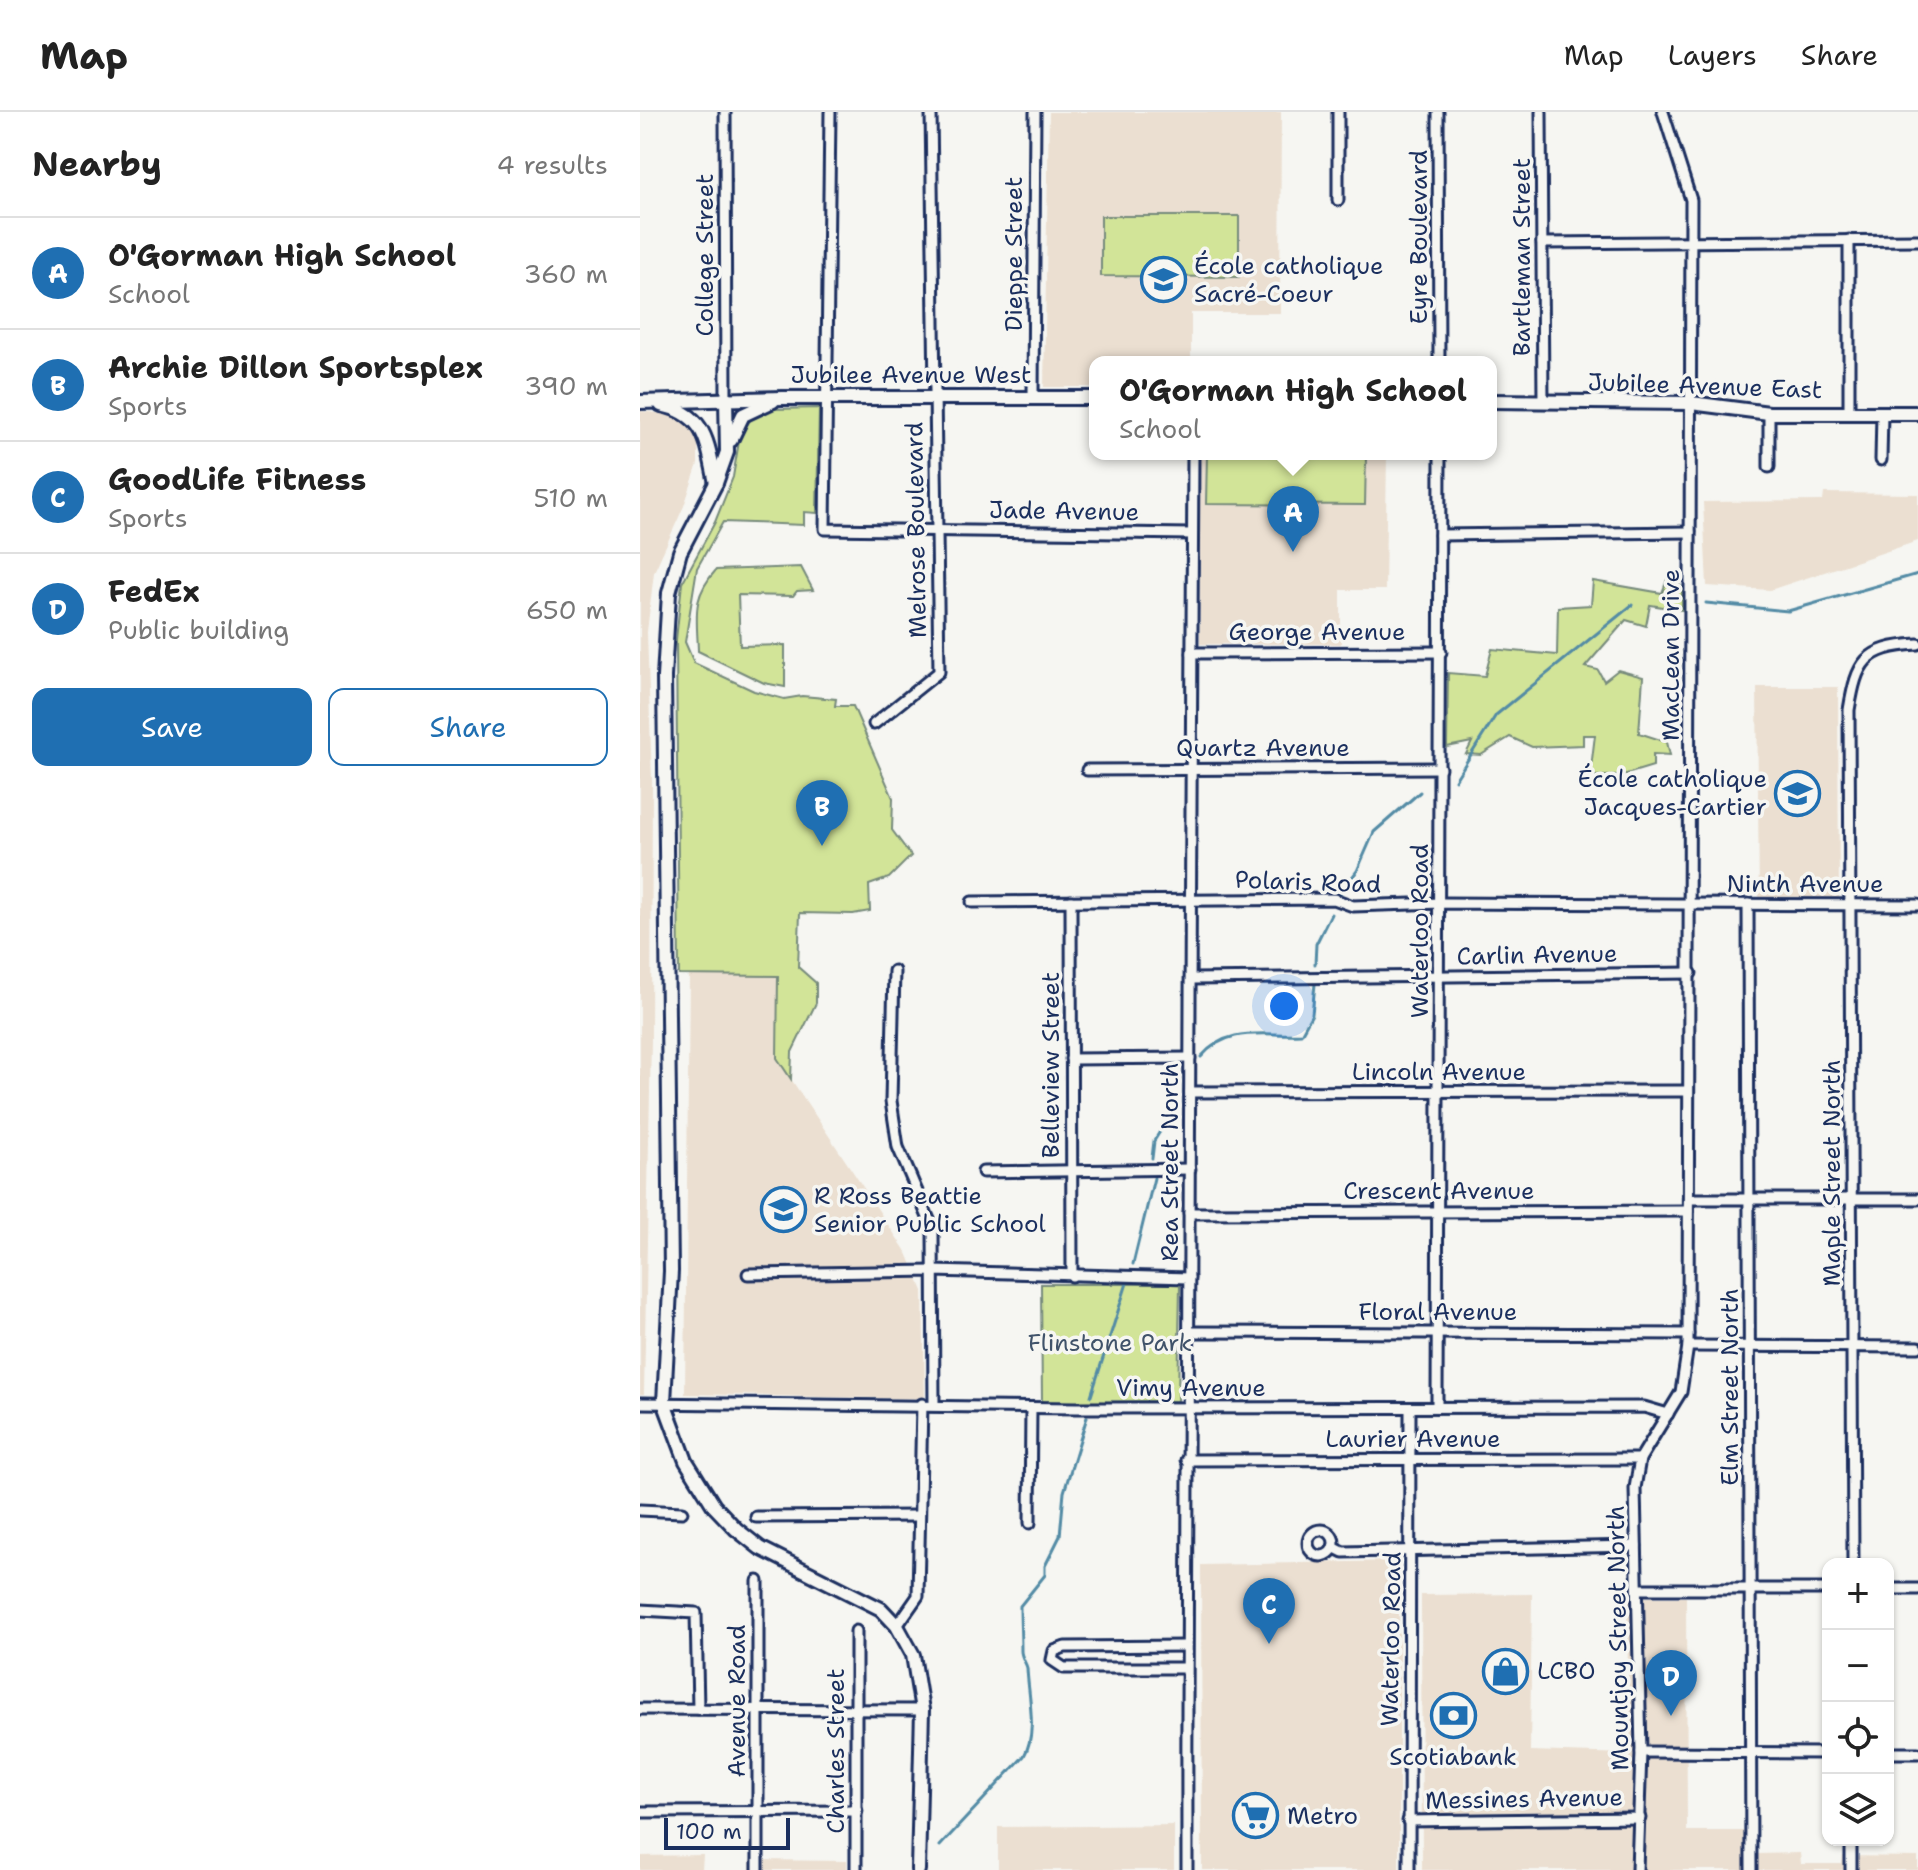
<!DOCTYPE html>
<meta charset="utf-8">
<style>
:root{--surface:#fff;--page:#f2f2f2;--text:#222;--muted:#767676;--line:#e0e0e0;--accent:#1f6fb2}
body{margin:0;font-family:"Shantell Sans",sans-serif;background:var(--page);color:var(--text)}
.controls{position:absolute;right:24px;bottom:24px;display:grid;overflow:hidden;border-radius:16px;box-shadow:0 2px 6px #0004}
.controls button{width:72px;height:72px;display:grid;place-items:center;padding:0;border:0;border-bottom:2px solid var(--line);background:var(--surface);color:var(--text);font:40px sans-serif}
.scale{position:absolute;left:24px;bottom:20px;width:126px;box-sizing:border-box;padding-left:8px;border:4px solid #1b2f5e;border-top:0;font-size:22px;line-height:28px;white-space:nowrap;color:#1b2f5e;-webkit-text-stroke:6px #f6f6f2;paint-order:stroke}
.you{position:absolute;left:644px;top:894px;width:28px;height:28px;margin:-20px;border:6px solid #fff;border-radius:50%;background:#1a73e8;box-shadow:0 0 0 12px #1a73e833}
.badge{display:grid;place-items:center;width:52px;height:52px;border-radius:50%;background:var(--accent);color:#fff;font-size:26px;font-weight:700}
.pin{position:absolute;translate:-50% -66px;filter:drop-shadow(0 2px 4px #0008)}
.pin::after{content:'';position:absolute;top:42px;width:28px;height:24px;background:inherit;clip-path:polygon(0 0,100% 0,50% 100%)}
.popup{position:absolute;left:449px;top:244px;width:408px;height:104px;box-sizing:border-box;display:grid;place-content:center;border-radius:16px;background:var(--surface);filter:drop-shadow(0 2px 6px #0005);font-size:26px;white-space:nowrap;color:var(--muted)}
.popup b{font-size:30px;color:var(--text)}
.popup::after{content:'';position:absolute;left:50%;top:100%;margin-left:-16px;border:16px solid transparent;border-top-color:var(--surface)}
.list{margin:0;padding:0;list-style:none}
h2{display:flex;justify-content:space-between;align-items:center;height:104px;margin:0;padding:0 32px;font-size:34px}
h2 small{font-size:26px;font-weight:400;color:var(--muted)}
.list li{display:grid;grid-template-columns:52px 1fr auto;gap:24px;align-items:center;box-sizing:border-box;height:112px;padding:0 32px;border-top:2px solid var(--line)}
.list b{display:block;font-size:30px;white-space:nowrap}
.list p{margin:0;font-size:26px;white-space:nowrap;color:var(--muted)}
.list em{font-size:26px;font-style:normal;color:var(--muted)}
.actions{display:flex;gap:16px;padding:24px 32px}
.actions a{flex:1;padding:18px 0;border:2px solid var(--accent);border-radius:16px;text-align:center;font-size:28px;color:var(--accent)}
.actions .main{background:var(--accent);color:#fff}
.icon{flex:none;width:44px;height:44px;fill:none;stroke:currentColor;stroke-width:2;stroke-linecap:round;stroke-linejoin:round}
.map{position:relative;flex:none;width:1278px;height:1758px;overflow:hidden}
header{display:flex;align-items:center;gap:48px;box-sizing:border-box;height:112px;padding:0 40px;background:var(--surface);border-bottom:2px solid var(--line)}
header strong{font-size:38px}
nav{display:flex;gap:44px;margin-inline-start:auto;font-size:28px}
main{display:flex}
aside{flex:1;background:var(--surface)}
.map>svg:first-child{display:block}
.built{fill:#ebdfd1}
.green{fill:#d2e498;stroke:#768a7b;stroke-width:2}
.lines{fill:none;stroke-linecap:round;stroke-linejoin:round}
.stream{stroke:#538ba5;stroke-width:3}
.minor-casing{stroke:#1b2f5e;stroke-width:15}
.major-casing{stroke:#1b2f5e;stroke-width:18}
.minor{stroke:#f6f6f2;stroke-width:9}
.major{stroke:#f6f6f2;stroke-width:12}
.labels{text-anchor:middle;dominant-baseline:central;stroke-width:7;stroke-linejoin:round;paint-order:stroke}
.street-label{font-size:24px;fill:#1b2f5e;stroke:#f6f6f2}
.poi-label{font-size:24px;fill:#1b2f5e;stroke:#f6f6f2;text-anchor:start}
.park-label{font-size:24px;fill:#40536a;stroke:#f6f6f2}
</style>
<header>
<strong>Map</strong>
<nav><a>Map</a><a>Layers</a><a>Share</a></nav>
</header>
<main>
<aside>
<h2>Nearby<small>4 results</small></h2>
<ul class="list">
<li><span class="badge">A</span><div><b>O'Gorman High School</b><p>School</p></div><em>360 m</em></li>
<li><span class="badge">B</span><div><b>Archie Dillon Sportsplex</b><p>Sports</p></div><em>390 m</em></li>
<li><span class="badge">C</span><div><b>GoodLife Fitness</b><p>Sports</p></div><em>510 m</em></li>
<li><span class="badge">D</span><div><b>FedEx</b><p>Public building</p></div><em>650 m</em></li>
</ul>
<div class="actions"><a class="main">Save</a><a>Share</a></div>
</aside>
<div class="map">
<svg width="1278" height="1758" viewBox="0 0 1278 1758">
<rect width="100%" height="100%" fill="#f6f6f2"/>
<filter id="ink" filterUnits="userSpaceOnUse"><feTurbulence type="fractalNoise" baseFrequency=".0125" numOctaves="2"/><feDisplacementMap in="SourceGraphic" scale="16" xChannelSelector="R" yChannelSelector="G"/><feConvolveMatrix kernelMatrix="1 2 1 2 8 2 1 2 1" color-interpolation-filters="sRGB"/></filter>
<g filter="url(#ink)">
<g class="built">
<path d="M409,0H641L640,201H551V250H455V275H404Z"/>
<path d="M0,299L35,303L49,311L58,329V352L44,394L14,460L7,520L12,668L11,928L4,1282H0Z"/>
<path d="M560,342H747L745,478H701V532H560Z"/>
<path d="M1184,381L1278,382V429L1130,478L1067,474L1063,390L1183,389Z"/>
<path d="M1117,575H1198L1199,787L1119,789Z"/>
<path d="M49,864H139L137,946L267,1141L283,1179L285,1287L45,1282Z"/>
<path d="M759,1449V1758H562L561,1453Z"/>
<path d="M892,1482L890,1639L989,1642L987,1485H1046L1047,1719H1117L1118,1742L1160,1741L1161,1752H1202L1203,1744L1278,1745V1758H782L781,1483Z"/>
<path d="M534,1713V1758H358V1715Z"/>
<path d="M63,1743L62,1758H0V1744Z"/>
<path d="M110,1748L207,1749V1758H110Z"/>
</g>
<g class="green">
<path d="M461,104H599V165L461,164Z"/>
<path d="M179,296L177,401L164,400V413L83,410L57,456L45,530L54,551L114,579L144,587L162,584L196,587L195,594H213L253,686L252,718L271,744L249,766L229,773L230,799L213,802L160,801L158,855L176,871V891L152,940L151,967L137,946L138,864L39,863L36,528L42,471L75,410L93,365L100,323L113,304L133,297Z"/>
<path d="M567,342H726L725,393L566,392Z"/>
<path d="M161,455L173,478L157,479L153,484L98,483L100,534L145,533V575L124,571L58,539C57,504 51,486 76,458Z"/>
<path d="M1028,465L1042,475V498L1010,493L1006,514L986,508L945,555L958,558L964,569L978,558L1003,565L999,621L1027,630L1030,643L1013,642V654L980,664H950L955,623H943V633L892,635L870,625L841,643L826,642L832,630L807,635L808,561L845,564L852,537L917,543L918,495L951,493L953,469L1022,481Z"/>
<path d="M401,1172H540L538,1289L402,1291Z"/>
</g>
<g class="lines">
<g class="stream">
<path d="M1066,491L1148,499L1278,462"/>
<path d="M815,668L856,603L992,493"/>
<path d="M700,781L717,759L734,720L780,680"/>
<path d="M675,852L676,832L691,802"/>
<path d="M561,945C588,913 623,924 661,922L672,902L675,872"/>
<path d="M512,1046L514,1029L531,1002"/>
<path d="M493,1152L514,1066"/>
<path d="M451,1284L487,1171"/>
<path d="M300,1734L384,1644C398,1620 388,1583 387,1556C386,1551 381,1545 381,1539C381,1524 380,1509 380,1494L405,1463V1454L420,1424L424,1380L447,1305"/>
</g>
<defs>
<g id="minor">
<path d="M85,0L86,286"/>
<path d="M190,0L185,417L552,422"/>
<path d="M798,0L799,250"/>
<path d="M901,0L903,290"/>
<path d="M698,88V0"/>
<path d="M1209,128V301"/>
<path d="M902,131L1278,128"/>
<path d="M393,285L395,0"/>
<path d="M1241,348L1242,301"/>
<path d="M1129,355V301"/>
<path d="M800,423L1050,420"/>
<path d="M552,541L801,540"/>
<path d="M234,612L299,560L291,0"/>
<path d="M447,658L800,656"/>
<path d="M431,789L432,1164"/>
<path d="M332,790L694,787L713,794L801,791L1278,793"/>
<path d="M1108,792L1111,1758"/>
<path d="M254,859L251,989L258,1035L293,1117L294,1292"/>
<path d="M552,867L1051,861"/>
<path d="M431,947L550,946"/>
<path d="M550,980L1048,979"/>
<path d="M343,1060L550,1057"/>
<path d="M1049,1087H1278"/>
<path d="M549,1101L1048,1099"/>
<path d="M108,1162L293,1159L549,1166"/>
<path d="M548,1220L1048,1222"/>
<path d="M1048,1234L1278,1235"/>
<path d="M0,1291L437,1296L1004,1295L1028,1302"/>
<path d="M797,1295L800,342"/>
<path d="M546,1348L1000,1347"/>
<path d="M0,1398L42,1400"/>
<path d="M116,1405L278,1404"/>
<path d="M390,1411L391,1296"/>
<circle cx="681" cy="1431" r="13"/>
<path d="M693,1435L703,1440L996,1434"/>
<path d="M1213,1452L1209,598C1217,550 1224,535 1278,532"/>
<path d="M118,1469V1758"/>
<path d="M998,1477H1188"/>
<path d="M1248,1477H1278"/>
<path d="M0,1498L56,1501L58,1597"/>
<path d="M257,1514L278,1484L282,1292"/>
<path d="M546,1534L425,1535L414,1539L412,1548L424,1556H546"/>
<path d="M0,1597L282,1598"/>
<path d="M1001,1640L1188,1641"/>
<path d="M1248,1641H1278"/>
<path d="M0,1700L217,1699"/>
<path d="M768,1709L1000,1706"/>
<path d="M216,1758V1519"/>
<path d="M547,1758C546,1286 551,814 553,342"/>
<path d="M769,1758L770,1297"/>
<path d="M997,1758L1001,1640L995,1376L1000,1347L1041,1280L1048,1234L1051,88L1023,0"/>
<path d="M1211,1758V1728"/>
</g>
<g id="major">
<path d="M86,286L87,340L76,371L40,440L29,481L24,565L31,1159L24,1290L46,1349L74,1394L96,1417L120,1436L241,1497L257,1514L273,1543L282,1598L278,1758"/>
<path d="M851,289L1051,291L1129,301H1278"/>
<path d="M0,290L143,286H455"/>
<path d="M21,293C67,302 67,331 76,371"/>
<path d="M91,328L103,303L133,289"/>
</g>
</defs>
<use href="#minor" class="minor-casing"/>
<use href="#major" class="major-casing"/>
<use href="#minor" class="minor"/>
<use href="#major" class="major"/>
</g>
</g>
<defs>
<symbol id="school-ring" viewBox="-11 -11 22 22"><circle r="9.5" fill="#f6f6f2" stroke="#1f6fb2" stroke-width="1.5"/><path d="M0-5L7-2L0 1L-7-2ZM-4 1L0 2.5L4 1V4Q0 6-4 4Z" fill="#1f6fb2"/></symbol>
<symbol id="shop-ring" viewBox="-11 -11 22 22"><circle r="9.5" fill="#f6f6f2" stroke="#1f6fb2" stroke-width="1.5"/><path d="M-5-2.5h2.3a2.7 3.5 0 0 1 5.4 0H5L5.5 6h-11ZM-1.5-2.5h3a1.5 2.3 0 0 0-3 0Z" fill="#1f6fb2"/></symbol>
<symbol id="bank-ring" viewBox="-11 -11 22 22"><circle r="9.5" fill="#f6f6f2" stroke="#1f6fb2" stroke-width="1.5"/><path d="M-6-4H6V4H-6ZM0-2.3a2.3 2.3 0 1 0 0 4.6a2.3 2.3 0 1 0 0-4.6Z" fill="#1f6fb2"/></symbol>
<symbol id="supermarket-ring" viewBox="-11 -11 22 22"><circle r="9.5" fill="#f6f6f2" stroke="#1f6fb2" stroke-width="1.5"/><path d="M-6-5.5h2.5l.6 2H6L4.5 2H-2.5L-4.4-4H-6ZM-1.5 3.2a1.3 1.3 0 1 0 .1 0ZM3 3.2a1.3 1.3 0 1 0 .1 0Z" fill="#1f6fb2"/></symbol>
</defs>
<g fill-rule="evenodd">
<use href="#school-ring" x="498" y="142" width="51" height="51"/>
<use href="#school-ring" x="1132" y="656" width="51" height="51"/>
<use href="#school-ring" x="118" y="1072" width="51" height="51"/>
<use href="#shop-ring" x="840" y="1534" width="51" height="51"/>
<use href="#bank-ring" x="788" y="1578" width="51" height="51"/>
<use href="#supermarket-ring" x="590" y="1678" width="51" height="51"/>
</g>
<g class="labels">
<g class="street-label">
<text transform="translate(779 125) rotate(-90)">Eyre Boulevard</text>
<text transform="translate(374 142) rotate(-90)">Dieppe Street</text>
<text transform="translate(65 143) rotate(-90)">College Street</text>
<text transform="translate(882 145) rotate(-90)">Bartleman Street</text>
<text x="271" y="263">Jubilee Avenue West</text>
<text transform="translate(1065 274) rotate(2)">Jubilee Avenue East</text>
<text transform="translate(424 399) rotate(1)">Jade Avenue</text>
<text transform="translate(276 418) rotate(-91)">Melrose Boulevard</text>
<text x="677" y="520">George Avenue</text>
<text transform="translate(1031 543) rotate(-90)">MacLean Drive</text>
<text x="623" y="636">Quartz Avenue</text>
<text transform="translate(668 770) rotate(2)">Polaris Road</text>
<text x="1165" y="772">Ninth Avenue</text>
<text transform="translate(780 819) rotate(-90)">Waterloo Road</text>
<text transform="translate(897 843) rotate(-1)">Carlin Avenue</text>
<text transform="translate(411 953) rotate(-90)">Belleview Street</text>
<text x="799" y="960">Lincoln Avenue</text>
<text transform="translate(530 1050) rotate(-90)">Rea Street North</text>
<text transform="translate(1192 1061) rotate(-90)">Maple Street North</text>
<text x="799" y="1079">Crescent Avenue</text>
<text x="798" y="1200">Floral Avenue</text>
<text transform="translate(1090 1275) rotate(-90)">Elm Street North</text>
<text x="551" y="1276">Vimy Avenue</text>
<text x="773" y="1327">Laurier Avenue</text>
<text transform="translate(978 1526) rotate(-91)">Mountjoy Street North</text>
<text transform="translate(751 1527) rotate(-89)">Waterloo Road</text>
<text transform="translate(97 1589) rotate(-90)">Avenue Road</text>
<text transform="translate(196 1639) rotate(-90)">Charles Street</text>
<text transform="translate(884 1687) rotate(-1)">Messines Avenue</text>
</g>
<g class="poi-label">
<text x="554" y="154">École catholique<tspan x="554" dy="28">Sacré-Coeur</tspan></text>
<text x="1127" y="667" text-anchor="end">École catholique<tspan x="1127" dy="28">Jacques-Cartier</tspan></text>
<text x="174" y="1084">R Ross Beattie<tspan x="174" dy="28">Senior Public School</tspan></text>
<text x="897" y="1559">LCBO</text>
<text x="813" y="1645" text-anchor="middle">Scotiabank</text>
<text x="647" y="1704">Metro</text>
</g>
<g class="park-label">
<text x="470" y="1231">Flinstone Park</text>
</g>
</g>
</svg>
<div class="controls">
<button>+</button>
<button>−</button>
<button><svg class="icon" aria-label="locate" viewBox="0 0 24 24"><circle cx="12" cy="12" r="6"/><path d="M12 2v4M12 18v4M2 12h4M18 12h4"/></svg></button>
<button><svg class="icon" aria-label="layers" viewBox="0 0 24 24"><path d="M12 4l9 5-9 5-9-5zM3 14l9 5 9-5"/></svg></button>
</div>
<div class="scale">100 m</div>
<div class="you"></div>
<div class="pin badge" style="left:653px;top:440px">A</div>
<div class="popup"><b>O'Gorman High School</b>School</div>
<div class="pin badge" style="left:182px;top:734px">B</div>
<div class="pin badge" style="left:629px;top:1532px">C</div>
<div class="pin badge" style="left:1031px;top:1604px">D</div>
</div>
</main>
